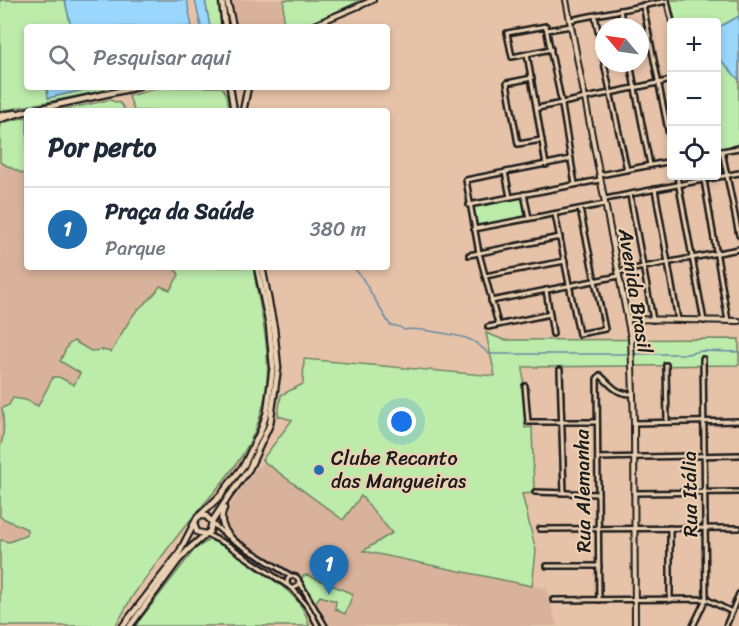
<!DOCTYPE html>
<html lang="pt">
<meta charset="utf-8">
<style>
:root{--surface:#fff;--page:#f2f2f3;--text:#1f2937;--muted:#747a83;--line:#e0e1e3;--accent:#1f6fb2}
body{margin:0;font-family:Sriracha,sans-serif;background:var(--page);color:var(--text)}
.controls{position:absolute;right:18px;top:18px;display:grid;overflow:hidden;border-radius:6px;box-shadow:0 3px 9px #0003}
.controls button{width:54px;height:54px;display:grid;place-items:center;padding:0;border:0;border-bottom:2px solid var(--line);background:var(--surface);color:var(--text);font:30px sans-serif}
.compass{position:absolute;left:595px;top:18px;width:54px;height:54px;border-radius:50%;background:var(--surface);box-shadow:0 3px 9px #0003;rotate:299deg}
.you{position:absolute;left:402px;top:422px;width:21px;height:21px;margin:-15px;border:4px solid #fff;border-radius:50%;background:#1a73e8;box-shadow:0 0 0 9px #1a73e833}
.badge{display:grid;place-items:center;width:39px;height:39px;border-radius:50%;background:var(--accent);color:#fff;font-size:20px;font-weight:700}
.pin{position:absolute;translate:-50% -50px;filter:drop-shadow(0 2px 3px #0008)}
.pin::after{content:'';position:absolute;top:32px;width:21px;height:18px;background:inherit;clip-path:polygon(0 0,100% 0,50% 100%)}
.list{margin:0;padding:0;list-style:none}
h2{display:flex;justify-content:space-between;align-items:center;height:78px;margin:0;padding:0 24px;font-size:26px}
h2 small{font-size:20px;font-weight:400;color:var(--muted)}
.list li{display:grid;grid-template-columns:39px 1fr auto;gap:18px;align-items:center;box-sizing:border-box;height:84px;padding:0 24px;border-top:2px solid var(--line)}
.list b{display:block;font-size:22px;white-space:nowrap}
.list p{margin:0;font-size:20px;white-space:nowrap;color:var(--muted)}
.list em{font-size:20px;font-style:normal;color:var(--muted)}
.icon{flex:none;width:33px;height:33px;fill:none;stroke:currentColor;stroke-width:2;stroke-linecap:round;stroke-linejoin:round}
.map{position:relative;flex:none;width:739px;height:626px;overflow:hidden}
.search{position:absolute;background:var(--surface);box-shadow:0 3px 9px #0003;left:24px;top:24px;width:366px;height:66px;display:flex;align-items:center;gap:15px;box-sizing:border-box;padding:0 21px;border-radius:6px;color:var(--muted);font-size:22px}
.panel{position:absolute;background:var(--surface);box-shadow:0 3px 9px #0003;left:24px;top:108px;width:366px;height:162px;border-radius:6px}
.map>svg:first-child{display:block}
.built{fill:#d9b29b}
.green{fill:#bcebaa;stroke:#6c8463;stroke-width:1.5}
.water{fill:#9bd7fc;stroke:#688ca2;stroke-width:1.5}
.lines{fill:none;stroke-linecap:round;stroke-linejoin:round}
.stream{stroke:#688ca2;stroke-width:1.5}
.minor-casing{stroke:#1c1c1c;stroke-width:8}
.tertiary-casing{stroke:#1c1c1c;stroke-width:8}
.secondary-casing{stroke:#1c1c1c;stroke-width:9}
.minor{stroke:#ebd0b2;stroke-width:3}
.tertiary{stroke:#ebd0b2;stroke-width:4}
.secondary{stroke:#ebd0b2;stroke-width:4.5}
.poi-dot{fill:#1f6fb2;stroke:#ebd0b2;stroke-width:2}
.labels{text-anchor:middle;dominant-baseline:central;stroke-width:4.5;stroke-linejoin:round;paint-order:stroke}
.street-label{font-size:20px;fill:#1c1c1c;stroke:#ebd0b2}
.poi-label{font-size:20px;fill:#1c1c1c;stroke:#ebd0b2;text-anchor:start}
</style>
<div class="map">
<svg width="739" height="626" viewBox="0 0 739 626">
<rect width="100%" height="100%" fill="#e6c2a8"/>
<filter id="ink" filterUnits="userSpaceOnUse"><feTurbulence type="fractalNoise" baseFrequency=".0167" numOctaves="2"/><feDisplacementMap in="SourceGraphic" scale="12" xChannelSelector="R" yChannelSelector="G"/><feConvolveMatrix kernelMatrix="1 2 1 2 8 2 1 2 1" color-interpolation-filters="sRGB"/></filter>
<g filter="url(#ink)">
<g class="built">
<path d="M232,0H284L283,27H237Z"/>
<path d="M27,118V267H208L37,523L0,594V124Z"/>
<path d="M265,462L342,520L360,496L393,533L364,551L547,589L557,626H309L303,605L277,581L254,566L261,555L230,535L225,523L226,513L240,490L257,468Z"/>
</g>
<g class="green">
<path d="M0,0H65L71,27H27V87H47L48,98L96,87H125L0,111Z"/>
<path d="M205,0H218L221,27H210Z"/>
<path d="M284,0H362L303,27H283Z"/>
<path d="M668,0H739V146L717,150L716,22H673Z"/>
<path d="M162,87H222L226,94L230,111H134L129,96Z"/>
<path d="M109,100L120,103L126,111H57Z"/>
<path d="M27,117V174L21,173L0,162V123Z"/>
<path d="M524,196L528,217L474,228L470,206Z"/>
<path d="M159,267H253C259,307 272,349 266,390C257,457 213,489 175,539C161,558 147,575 134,594C127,605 122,616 115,626H0V540L9,542L27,535V529L0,517V447C5,435 4,421 2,408L9,405L13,398L26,400L38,406L53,377H59L74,385L80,373L60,361L68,345L74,341L91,351L103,350L111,352C119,339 125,326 134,314C143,303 154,298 160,286L170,290L179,275C175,265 167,270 159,267Z"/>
<path d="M486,333L504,340L739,339V365L523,367L525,428L532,427L534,493L522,494L536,551L532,586L363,551L392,533L361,496L343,520L262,460L292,420L278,416L281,395L303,384L304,359L495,376Z"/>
<path d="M209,540L220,543L250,563L249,564C273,580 304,596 309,626H135L195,549Z"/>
<path d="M307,575L353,594L345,614L335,609L336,601L320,596L313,606L301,582L303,576Z"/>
</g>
<g class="water">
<path d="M65,0H187L192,27H71Z"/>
<path d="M195,0H205L210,27H201Z"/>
<path d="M739,16V80L716,55L717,28Z"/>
<path d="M47,87H96L48,98Z"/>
</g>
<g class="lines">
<path class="stream" d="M353,267L361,276L390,325L400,327L404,330C413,327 455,335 466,338C475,341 482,347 489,354H687L700,351L739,352"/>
<defs>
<g id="minor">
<path d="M643,5L672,150"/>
<path d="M620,10L623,27"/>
<path d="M595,16L604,61"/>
<path d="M570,20L667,1L672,22"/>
<path d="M547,30L571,26"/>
<path d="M551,49L512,57L507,33L546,26C550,51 556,75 561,100C566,128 570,156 575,184"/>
<path d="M527,54L546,165"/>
<path d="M604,63L627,170"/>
<path d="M630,63L650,165"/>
<path d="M532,78L507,83L518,144L542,140"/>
<path d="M538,108L672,80"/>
<path d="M722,151L739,235"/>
<path d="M716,152L739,148"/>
<path d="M505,172L510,197"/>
<path d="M600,175L672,161"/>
<path d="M677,176L704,321"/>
<path d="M704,180L728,321"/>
<path d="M655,189L678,320"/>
<path d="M524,194L529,218"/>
<path d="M630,195L653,320"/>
<path d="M605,199L739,173"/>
<path d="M469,205L600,180"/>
<path d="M555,214L579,334L605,329L580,209"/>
<path d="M474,229L605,204"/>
<path d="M469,255L560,237"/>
<path d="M618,272L739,249"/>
<path d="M485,276L565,261"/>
<path d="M546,290L553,334"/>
<path d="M491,301L619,276"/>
<path d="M498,324L479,253L466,180L571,159"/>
<path d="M488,327L550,314"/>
<path d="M666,365L667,422"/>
<path d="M560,370L564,493"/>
<path d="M525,386L528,422H597"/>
<path d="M634,423L739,421"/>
<path d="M598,458L739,455"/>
<path d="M535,492L598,494"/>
<path d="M634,493L739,492"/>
<path d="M213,524L227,536"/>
<path d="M670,528V600"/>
<path d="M540,529L739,528"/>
<path d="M206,534L228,545L287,585"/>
<path d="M233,540L291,576"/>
<path d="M547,566H599"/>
<circle cx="293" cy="582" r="6"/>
<path d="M300,583L325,626"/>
<path d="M293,589L309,609L318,626"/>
<path d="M553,600L706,599L732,612"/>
<path d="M599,600L597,379L600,375C611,385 616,394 632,394"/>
<path d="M693,626L706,599L703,359"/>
<path d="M726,626L739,594"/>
</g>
<g id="tertiary">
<path d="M566,0L631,338L634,423L635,626"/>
<path d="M309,27L373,0"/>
<path d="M628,319L739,321"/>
</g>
<g id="secondary">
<path d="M222,0L225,27"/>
<path d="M227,0L233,27"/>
<path d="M230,87L234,111"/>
<path d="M29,111L138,87"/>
<path d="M243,111L248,87"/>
<path d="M0,115L16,113"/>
<path d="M0,119L27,111"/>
<path d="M224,508C218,521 224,531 233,540"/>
<path d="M199,516H206L212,522"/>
<path d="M194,524L197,532L205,534"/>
<path d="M123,626L178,555L197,518L220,496L244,465L261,430L267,412L273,366L269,325L257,267"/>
<path d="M130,626L178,561L189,549L210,531L212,522L229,496L249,469L270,424L278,368L274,328L262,267"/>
</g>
</defs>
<use href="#minor" class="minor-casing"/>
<use href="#tertiary" class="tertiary-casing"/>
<use href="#secondary" class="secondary-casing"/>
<use href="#minor" class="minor"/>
<use href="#tertiary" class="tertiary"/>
<use href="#secondary" class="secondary"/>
</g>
</g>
<circle class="poi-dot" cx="319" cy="470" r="6"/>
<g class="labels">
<g class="street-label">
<text transform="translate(635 291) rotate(81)">Avenida Brasil</text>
<text transform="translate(583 491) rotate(-91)">Rua Alemanha</text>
<text transform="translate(690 494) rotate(-91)">Rua Itália</text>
</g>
<g class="poi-label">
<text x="331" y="458">Clube Recanto<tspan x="331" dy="23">das Mangueiras</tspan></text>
</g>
</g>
</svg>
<div class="controls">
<button>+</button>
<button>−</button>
<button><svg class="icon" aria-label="locate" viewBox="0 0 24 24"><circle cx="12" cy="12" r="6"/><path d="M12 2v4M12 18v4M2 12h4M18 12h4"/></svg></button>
</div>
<svg class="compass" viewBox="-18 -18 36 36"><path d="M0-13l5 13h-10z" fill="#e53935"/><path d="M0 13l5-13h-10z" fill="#747a83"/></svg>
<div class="you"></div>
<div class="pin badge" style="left:329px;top:595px">1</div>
<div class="search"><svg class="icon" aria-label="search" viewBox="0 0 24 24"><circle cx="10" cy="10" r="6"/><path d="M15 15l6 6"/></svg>Pesquisar aqui</div>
<section class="panel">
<h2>Por perto<small></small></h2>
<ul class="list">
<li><span class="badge">1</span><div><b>Praça da Saúde</b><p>Parque</p></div><em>380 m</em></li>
</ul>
</section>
</div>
